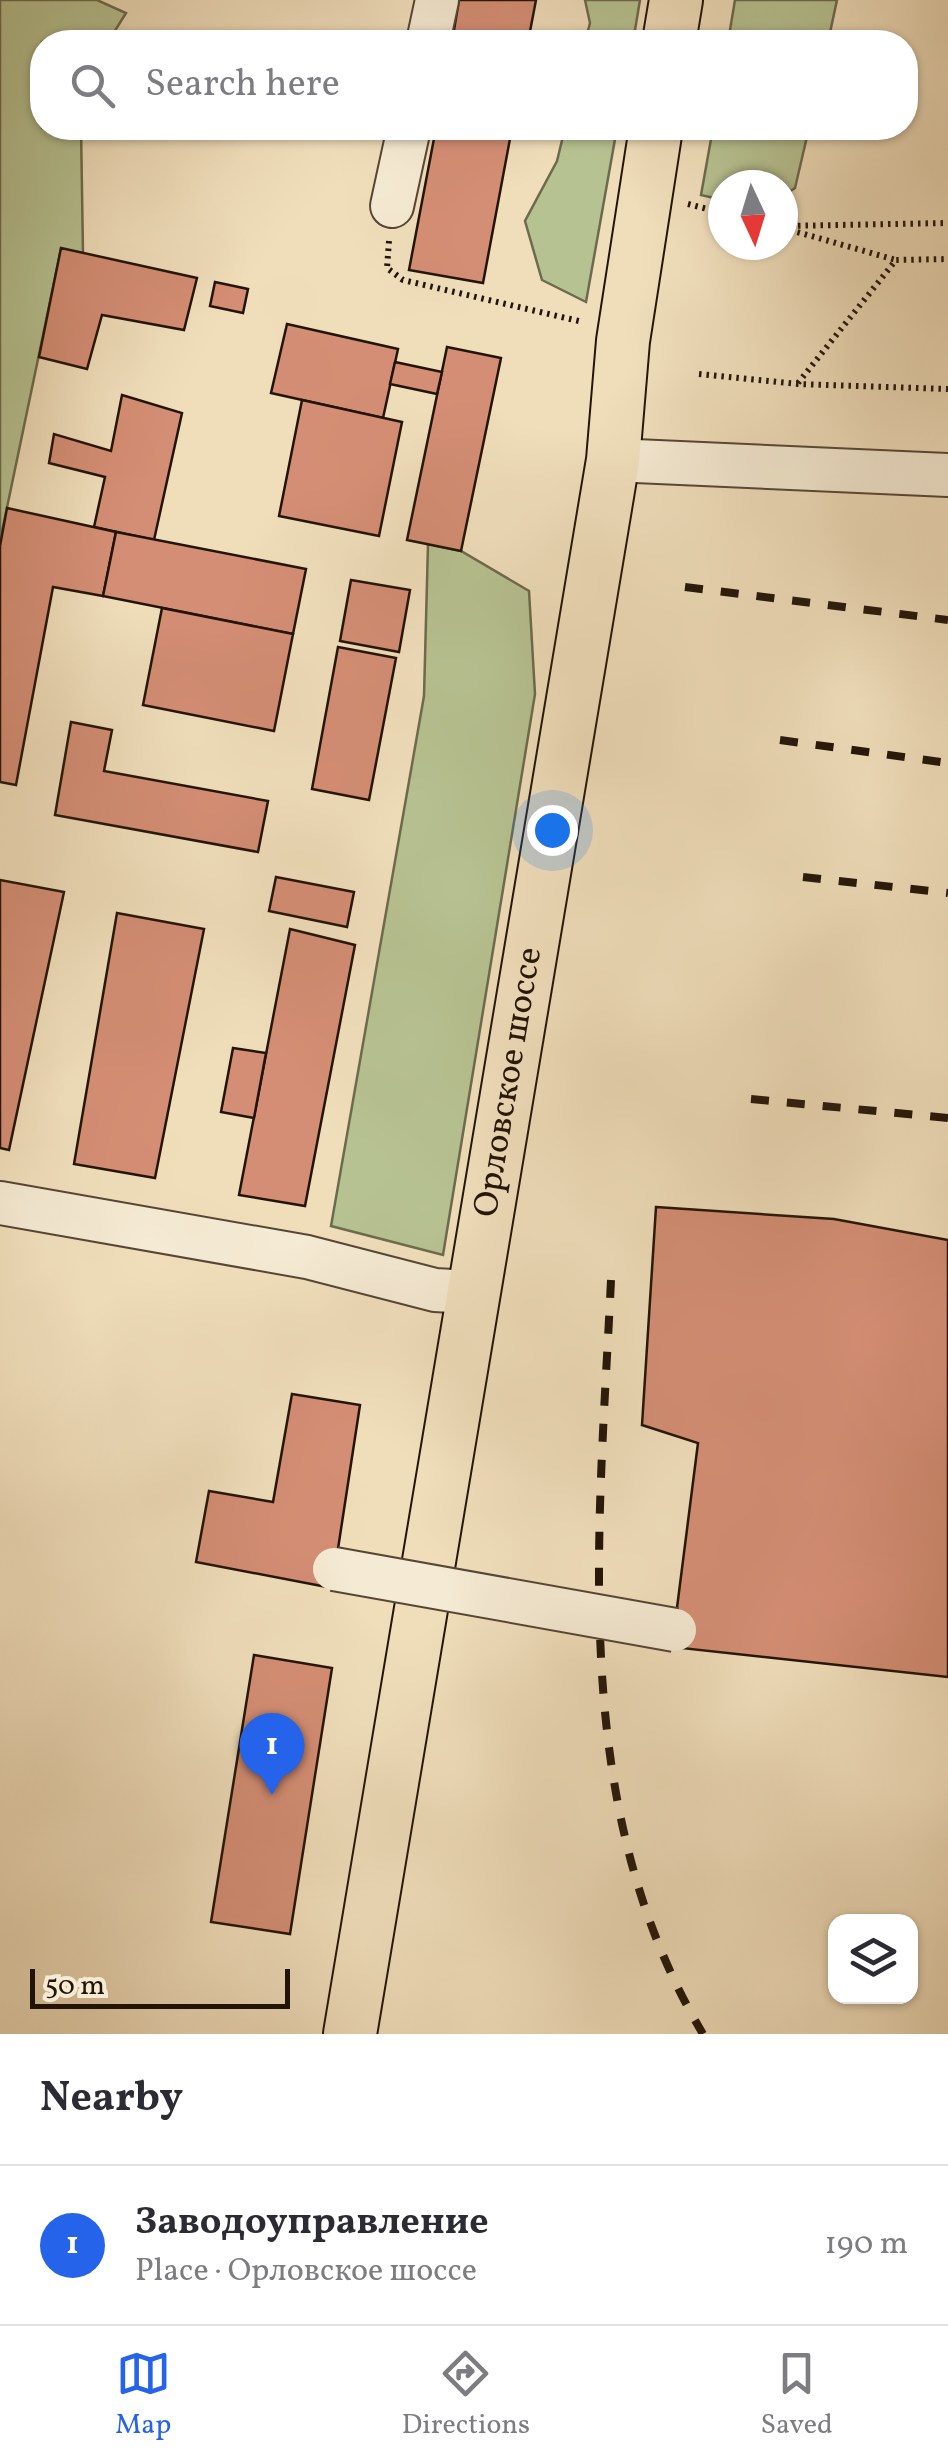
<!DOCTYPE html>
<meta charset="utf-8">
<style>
:root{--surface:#fff;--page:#f2f2f3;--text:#2b2b33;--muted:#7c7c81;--line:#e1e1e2;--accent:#2563eb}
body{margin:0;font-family:Vollkorn,serif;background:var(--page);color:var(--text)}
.controls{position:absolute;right:30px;bottom:30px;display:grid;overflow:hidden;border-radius:20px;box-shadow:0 2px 8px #0004}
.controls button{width:90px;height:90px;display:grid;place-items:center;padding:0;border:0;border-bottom:2px solid var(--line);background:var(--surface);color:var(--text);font:50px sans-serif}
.compass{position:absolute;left:708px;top:170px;width:90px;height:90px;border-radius:50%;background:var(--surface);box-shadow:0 2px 8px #0004;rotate:176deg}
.scale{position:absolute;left:30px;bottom:25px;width:260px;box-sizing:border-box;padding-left:10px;border:5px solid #231408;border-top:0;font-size:28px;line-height:35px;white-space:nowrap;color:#231408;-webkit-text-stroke:8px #f5ead3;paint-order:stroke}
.you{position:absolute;left:552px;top:830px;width:35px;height:35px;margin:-25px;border:8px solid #fff;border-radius:50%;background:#1a73e8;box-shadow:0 0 0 15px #1a73e833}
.badge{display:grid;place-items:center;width:65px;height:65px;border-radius:50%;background:var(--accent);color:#fff;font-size:32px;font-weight:700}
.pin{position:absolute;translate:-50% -82px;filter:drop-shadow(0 2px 5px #0008)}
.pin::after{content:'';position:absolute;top:52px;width:35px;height:30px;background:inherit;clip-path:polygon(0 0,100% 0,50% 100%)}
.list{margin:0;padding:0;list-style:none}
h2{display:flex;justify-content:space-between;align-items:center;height:130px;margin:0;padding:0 40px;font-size:42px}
h2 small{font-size:32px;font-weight:400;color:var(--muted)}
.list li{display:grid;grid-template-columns:65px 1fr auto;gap:30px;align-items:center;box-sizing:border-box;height:160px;padding:0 40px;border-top:2px solid var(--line)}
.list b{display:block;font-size:38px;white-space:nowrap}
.list p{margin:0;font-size:32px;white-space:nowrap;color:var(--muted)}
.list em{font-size:32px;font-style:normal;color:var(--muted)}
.icon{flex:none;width:55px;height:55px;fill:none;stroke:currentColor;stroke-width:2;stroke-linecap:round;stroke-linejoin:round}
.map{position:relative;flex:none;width:948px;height:2034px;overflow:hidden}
.search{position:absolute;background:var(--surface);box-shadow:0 2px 8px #0004;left:30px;right:30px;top:30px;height:110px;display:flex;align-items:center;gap:25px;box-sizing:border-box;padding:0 35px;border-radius:40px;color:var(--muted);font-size:38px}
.sheet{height:290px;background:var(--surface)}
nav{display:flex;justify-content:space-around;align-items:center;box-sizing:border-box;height:140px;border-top:2px solid var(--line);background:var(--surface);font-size:28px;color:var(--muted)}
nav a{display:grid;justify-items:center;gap:5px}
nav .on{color:var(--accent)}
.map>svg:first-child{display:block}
.green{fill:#b7c292;stroke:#6d6b4d;stroke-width:2.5}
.building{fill:#d48e75;stroke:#231408;stroke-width:2.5}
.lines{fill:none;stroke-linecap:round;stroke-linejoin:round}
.minor-casing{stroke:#564635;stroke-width:46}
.major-casing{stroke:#231408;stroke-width:56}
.path{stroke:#231408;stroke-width:6;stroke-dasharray:2.5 5;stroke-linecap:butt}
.minor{stroke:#f5ead3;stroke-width:42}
.major{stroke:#f0debb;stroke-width:52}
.rail{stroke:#231408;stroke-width:8;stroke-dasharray:18 18;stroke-linecap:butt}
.minor-bridge-casing{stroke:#564635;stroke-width:46;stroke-linecap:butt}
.minor-bridge{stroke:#f5ead3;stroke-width:42}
.labels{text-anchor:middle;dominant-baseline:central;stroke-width:8;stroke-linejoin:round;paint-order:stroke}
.street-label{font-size:35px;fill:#231408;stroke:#f5ead3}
</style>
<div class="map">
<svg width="948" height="2034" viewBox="0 0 948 2034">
<rect width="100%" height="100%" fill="#f0debb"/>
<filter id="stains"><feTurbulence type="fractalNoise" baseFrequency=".002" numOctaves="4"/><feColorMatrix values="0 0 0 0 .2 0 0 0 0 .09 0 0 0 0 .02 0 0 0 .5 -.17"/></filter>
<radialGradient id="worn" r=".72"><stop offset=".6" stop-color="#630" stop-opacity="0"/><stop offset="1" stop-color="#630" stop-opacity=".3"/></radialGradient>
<g class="green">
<path d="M0,0H97L126,13L108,42H42V128H81L83,253L61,249L0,541Z"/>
<path d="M585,0H640L633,42H585L590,23Z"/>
<path d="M735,0H837L828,42H728Z"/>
<path d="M565,128H617L586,302L542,280L525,221L557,161Z"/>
<path d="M713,128H809L795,188L783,196V185H723V200L701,195Z"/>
<path d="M428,544L461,551L529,591L535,694L443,1255L331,1226L424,696Z"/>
</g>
<g class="building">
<path d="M459,0H536L528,42H452Z"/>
<path d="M436,128H512L483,283L409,270Z"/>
<path d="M61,248L197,278L184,330L102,315L87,369L39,357Z"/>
<path d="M215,282L248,289L243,313L210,306Z"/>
<path d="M287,324L398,349L383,418L271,393Z"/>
<path d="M447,347L501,358L461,551L407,540Z"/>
<path d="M395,362L442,372L437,394L390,384Z"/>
<path d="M122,395L182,413L154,540L94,527L105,477L49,463L54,434L111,451Z"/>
<path d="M302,400L402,422L379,536L279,516Z"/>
<path d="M7,508L116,532L103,596L53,587L16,785L0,782V546Z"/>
<path d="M116,532L306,569L293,634L103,596Z"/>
<path d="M351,580L410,590L399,652L340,641Z"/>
<path d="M162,608L293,634L274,731L143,705Z"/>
<path d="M338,647L396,658L369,800L312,789Z"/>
<path d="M71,722L112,730L104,771L268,801L258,852L55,815Z"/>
<path d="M276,877L354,892L347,927L269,911Z"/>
<path d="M0,880L64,892L9,1150L0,1148Z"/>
<path d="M117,913L204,929L155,1178L74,1164Z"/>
<path d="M290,929L355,945L305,1206L239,1195Z"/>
<path d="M233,1048L266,1053L254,1118L221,1112Z"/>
<path d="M656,1207L834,1219L948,1240V1677L672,1647L698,1443L642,1425Z"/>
<path d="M292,1394L360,1405L332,1588L196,1562L209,1491L273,1502Z"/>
<path d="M254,1655L332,1668L290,1934L211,1922Z"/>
</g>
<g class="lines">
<defs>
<g id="minor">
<path d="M428,42L437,0"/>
<path d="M392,206L409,128"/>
<path d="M613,460L948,475"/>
<path d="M0,1203L307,1257L435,1290L470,1292"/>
</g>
<g id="major">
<path d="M669,42L676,0"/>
<path id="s1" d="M350,2034L613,460L623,341L656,128"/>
</g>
</defs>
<use href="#minor" class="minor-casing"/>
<use href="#major" class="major-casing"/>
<g class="path">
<path d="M688,204L723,213"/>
<path d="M783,226L948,223"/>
<path d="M783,228L896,260"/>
<path d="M389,241L387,268L403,280L583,322"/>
<path d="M699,374L798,384L948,389"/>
<path d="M798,383L896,260L948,259"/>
</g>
<use href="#minor" class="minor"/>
<use href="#major" class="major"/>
<g class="rail">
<path d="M685,587L948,620"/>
<path d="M780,740L948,763"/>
<path d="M803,877L948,893"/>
<path d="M751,1099L948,1118"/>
<path d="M611,1280C599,1533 567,1806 703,2034"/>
</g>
<defs>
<path id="minor-bridge" d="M334,1569L675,1630"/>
</defs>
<use href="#minor-bridge" class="minor-bridge-casing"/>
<use href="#minor-bridge" class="minor-bridge"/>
</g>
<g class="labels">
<g class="street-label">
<text stroke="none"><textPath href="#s1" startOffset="965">Орловское шоссе</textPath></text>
</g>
</g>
<rect width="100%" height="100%" filter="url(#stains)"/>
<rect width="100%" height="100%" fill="url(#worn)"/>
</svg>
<div class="controls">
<button><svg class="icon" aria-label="layers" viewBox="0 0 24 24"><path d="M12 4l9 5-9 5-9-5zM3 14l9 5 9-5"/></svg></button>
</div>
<svg class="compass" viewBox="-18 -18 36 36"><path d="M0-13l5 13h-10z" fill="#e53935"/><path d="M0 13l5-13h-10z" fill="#7c7c81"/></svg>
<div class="scale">50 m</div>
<div class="you"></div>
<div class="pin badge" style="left:272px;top:1795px">1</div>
<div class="search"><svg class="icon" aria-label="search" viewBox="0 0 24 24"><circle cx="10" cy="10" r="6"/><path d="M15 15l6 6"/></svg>Search here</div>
</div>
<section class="sheet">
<h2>Nearby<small></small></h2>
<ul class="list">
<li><span class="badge">1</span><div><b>Заводоуправление</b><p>Place · Орловское шоссе</p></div><em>190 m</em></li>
</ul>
</section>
<nav>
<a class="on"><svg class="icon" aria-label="map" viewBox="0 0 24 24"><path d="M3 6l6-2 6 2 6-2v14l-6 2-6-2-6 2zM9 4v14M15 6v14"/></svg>Map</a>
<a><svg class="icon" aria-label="directions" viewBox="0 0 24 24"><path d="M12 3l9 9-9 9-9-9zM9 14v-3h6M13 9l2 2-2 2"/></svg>Directions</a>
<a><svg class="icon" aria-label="saved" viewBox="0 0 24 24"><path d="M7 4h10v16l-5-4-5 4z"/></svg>Saved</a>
</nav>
